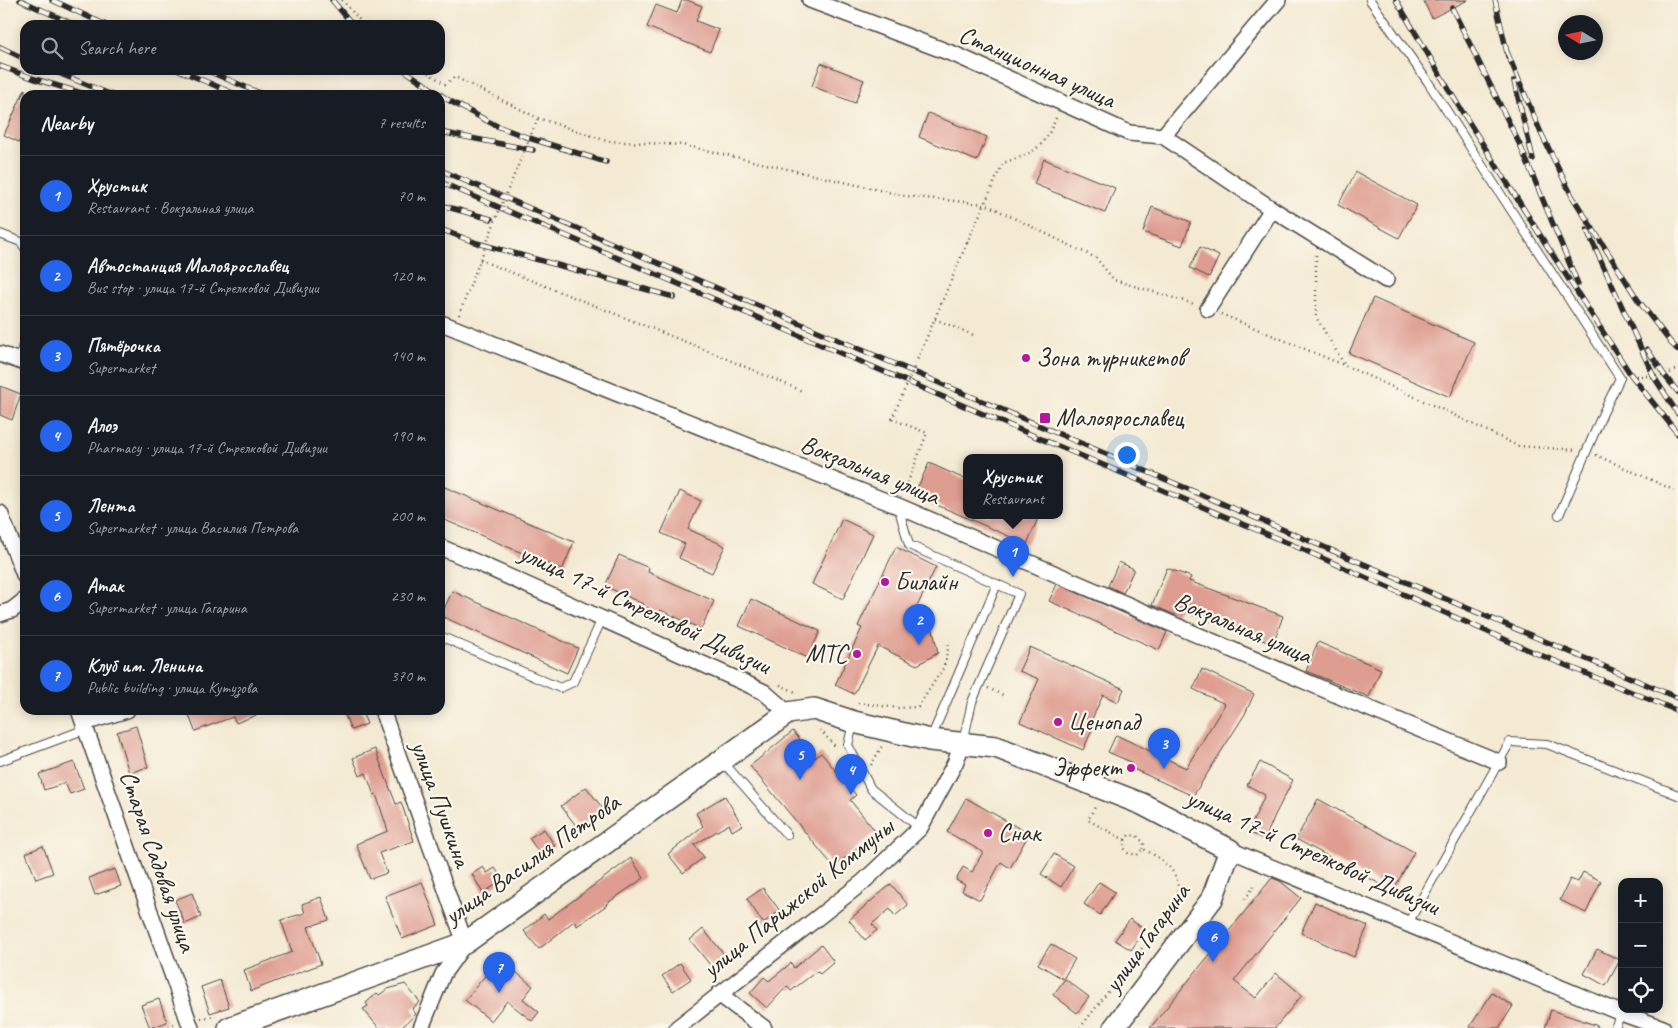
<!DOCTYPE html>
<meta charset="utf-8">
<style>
:root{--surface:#171b24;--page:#242831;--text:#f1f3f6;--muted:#9ea1a6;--line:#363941;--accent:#2563eb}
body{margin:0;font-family:Caveat,sans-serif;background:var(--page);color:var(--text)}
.controls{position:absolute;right:15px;bottom:15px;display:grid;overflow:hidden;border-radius:10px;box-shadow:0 2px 12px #0003}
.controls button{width:45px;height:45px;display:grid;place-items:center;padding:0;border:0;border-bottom:1px solid var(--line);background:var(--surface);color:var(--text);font:25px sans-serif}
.compass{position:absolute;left:1558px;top:15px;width:45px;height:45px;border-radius:50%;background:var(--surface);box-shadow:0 2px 12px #0003;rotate:280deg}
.you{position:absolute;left:1126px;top:454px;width:18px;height:18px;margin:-12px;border:4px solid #fff;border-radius:50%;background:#1a73e8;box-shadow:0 0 0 8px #1a73e833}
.badge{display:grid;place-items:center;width:32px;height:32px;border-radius:50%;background:var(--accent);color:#fff;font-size:16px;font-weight:700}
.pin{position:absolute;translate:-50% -41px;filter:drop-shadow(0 1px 2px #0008)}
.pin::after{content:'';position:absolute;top:26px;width:18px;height:15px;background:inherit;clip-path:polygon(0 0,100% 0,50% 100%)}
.popup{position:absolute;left:963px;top:454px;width:100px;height:65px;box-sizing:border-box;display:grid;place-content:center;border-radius:10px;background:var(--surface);filter:drop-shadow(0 1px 4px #0005);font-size:16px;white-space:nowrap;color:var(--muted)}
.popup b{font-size:19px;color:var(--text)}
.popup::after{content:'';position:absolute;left:50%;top:100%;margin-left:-10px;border:10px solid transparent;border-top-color:var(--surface)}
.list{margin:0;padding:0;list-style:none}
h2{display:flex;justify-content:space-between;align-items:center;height:65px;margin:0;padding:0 20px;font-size:21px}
h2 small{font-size:16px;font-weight:400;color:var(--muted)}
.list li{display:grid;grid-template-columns:32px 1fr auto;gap:15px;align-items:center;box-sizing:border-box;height:80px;padding:0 20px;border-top:1px solid var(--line)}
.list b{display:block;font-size:19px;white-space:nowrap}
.list p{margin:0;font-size:16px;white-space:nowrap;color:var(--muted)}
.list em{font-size:16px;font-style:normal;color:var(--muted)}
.icon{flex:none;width:28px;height:28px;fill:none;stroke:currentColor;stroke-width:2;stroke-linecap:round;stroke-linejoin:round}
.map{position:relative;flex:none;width:1678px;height:1028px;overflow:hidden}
.search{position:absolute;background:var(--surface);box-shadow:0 2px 12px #0003;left:20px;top:20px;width:425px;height:55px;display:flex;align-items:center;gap:12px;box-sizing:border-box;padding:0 18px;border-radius:15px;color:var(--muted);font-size:19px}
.panel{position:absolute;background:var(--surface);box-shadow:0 2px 12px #0003;left:20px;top:90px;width:425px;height:625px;border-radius:15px}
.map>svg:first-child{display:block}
.building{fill:#df9d91}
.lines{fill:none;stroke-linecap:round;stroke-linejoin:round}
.lane-casing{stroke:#494844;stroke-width:10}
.street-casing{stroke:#494844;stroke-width:18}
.secondary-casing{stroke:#494844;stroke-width:24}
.path{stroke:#494844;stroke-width:2.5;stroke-dasharray:1 4;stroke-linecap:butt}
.lane{stroke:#fff;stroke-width:8}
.street{stroke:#fff;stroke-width:15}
.secondary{stroke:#fff;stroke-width:21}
.rail-casing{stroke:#2b2b2b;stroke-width:5.5}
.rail{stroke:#fbf7ec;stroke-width:4;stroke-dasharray:11;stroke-linecap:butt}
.path-bridge{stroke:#494844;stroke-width:2.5;stroke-dasharray:1 4;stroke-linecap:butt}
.poi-dot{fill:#b5179e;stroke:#fbf7ec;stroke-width:2}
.labels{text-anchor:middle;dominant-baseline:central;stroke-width:4.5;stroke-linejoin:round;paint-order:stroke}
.street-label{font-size:25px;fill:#2b2b2b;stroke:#fbf7ec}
.poi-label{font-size:25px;fill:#2b2b2b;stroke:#fbf7ec;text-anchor:start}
</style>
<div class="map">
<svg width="1678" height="1028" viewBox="0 0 1678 1028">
<rect width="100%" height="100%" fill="#fbf7ec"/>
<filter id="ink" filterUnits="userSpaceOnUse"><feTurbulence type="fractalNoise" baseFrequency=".02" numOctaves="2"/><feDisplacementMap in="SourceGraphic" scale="10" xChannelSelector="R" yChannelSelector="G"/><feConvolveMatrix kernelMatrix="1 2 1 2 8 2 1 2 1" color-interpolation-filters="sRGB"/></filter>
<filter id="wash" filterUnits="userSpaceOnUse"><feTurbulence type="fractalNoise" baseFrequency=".0096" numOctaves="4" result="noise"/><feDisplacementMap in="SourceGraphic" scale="20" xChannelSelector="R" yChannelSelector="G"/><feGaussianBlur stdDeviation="1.12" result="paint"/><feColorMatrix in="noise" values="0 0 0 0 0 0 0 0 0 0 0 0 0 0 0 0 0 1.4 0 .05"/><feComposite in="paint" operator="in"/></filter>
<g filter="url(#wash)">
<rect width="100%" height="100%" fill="#f4ead3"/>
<g id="blocks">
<g class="building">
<path d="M682,0H687L702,6L696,21L719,30L710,52L647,27L656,5L677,13Z"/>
<path d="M1423,0H1468L1432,18Z"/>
<path d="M821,63L864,80L855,103L812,86Z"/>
<path d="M25,89V145L4,135Z"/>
<path d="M928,113L987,137L977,161L919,137Z"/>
<path d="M1044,159L1115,188L1105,213L1034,184Z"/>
<path d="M1356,172L1417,205L1399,238L1338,205Z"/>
<path d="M1152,207L1191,222L1182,246L1143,232Z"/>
<path d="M1200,247L1219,256L1209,277L1190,268Z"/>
<path d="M1373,298L1474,342L1450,397L1349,353Z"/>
<path d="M0,386L21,394L12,420L0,415Z"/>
<path d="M929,463L967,480V516H1039L1027,544L914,495Z"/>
<path d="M440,485L574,542L562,570L440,518Z"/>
<path d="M680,491L701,501L688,529L725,546L712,573L679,558L685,544L661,533Z"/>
<path d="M842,519L873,534L843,599L812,584Z"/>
<path d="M896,547L936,567L911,619L933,630L938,653L917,665L878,646L854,694L835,685L862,628L858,626Z"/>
<path d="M619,555L649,568L648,572L714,601L701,629L661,610L659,613L642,606L643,604L605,586Z"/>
<path d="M1119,562L1134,569L1123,593L1108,586Z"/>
<path d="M1167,568L1191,577L1189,581L1283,616L1273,644L1178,609L1175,615L1152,605Z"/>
<path d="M1057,584L1167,632L1159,650L1049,601Z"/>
<path d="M452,591L578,648L567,673L441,616Z"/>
<path d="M751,599L820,631L808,658L739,626Z"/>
<path d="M1318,642L1381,669L1369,697L1306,671Z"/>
<path d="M1030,647L1124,689L1118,702L1103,695L1091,721L1095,723L1083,750L1020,722L1039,679L1019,671Z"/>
<path d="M1202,669L1254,694L1245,714L1193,796L1129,767L1131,762L1108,752L1116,735L1186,768L1225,704L1193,689Z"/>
<path d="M187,710H267V711L236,723L233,717L195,731Z"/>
<path d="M343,710H361L367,724L351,730Z"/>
<path d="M136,726L148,767L129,773L117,732Z"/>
<path d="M793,731L815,758L821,753L856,795L850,800L876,832L834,867L750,766Z"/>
<path d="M375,749L396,804L401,802L414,841L379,853L387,873L370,879L356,844L388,831L376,794L374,795L366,773L360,776L353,758Z"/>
<path d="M74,762L84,789L70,794L65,783L44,790L39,774Z"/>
<path d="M1260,762L1293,780L1275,815L1265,839L1248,832L1265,795L1247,785Z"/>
<path d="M586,787L605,811L580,831L561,806Z"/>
<path d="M725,796L742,825L732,831L729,824L694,845L704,857L683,873L668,854L703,826L696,813Z"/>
<path d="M966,798L1029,834L1010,868L1001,862L980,900L962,891L965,885L956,880L963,867L972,872L983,852L947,832Z"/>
<path d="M1318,799L1414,852L1393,891L1296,839Z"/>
<path d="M544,829L555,846L541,856L529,838Z"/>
<path d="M43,846L53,873L36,879L26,853Z"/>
<path d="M1054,854L1074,866L1061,887L1041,874Z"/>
<path d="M631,858L644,878L606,904L607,905L577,926L574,921L539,949L524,931L544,914L548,919Z"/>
<path d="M483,867L487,873L495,868L503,880L483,893L472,874Z"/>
<path d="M115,869L121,886L95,895L89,878Z"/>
<path d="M1583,872L1601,881L1586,913L1560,900L1570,879L1578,882Z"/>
<path d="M1272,878L1280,881L1301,898L1234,981L1256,998L1276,973L1302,995L1275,1028H1150Z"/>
<path d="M422,882L438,925L402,939L385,896Z"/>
<path d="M1099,882L1115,892L1100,915L1084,904Z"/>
<path d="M891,884L908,905L895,916L890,909L872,924L877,930L865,940L849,920Z"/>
<path d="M763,888L780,911L763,923L747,899Z"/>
<path d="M192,893L201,917L185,924L175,900Z"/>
<path d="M321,897L329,920L308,927L321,964L251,991L244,970L292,952L281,920L305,913L302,904Z"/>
<path d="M1315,902L1368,926L1354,957L1301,933Z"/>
<path d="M1130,919L1145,930L1131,950L1115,940Z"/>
<path d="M703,929L729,960L715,971L690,940Z"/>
<path d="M1051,944L1075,959L1063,979L1038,964Z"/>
<path d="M821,945L834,962L820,974L817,971L791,991L787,986L767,1008L750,993L764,977L769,981L791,963L794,968Z"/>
<path d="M1597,949L1620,960L1606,986L1584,974Z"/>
<path d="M503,954L516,965L512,969L533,986L523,999L539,1012L532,1021L507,1001L491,1021L465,1000Z"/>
<path d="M680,963L691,979L673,991L662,976Z"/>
<path d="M1065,979L1089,997L1077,1013L1053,995Z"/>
<path d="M220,980L229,1007L210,1013L201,987Z"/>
<path d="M405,984L420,1002L412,1009L416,1014L401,1028H379L363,1009L368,1006L366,1003L377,993L379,995L388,989Z"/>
<path d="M1492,993L1513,1006L1499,1028H1469Z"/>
<path d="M159,999L167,1022L150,1028L141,1005Z"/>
<path d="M1551,1010L1598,1026L1597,1028H1545Z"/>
</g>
</g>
</g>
<g filter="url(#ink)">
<use href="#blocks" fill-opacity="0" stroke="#494844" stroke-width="1"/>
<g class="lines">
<defs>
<g id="lane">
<path d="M1370,0L1428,82L1620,378L1603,413L1559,515"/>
<path d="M0,234L21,242L25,248"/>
<path d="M19,360L25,338"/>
<path d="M898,506L909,545L1019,594L972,702L963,742"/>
<path d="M440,636L560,688L573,682L602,619"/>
<path d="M853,724L848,745L871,789L920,828"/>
<path d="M931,738L997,584"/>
<path d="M0,761L86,729"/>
<path d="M723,762L787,835"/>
<path d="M1407,925L1510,742L1547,744L1678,795"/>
<path d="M1615,1028L1621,1013"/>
</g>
<g id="street">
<path d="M810,0L956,55L1129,133L1163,136L1272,209L1208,309"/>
<path d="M1163,136L1278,0"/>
<path d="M1272,209L1386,280"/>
<path d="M440,325L444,324L898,506L1351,701L1499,762"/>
<path d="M0,354L25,363"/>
<path d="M0,513L25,577"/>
<path d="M440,547L478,563L745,683L764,692L788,713"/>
<path d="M0,614L12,610L25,600"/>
<path d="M79,710L191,1028"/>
<path d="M382,710L465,943L443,974L421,1028"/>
<path d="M84,723L127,710"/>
<path d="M1230,850L1621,1013L1663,1028"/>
<path d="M719,994L764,1028"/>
<path d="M677,1028L863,882L920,828L955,763L963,742"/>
</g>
<path id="secondary" d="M229,1028L465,943L788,713L814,709L854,722L930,740L996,747L1142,804L1230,850L1212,899L1114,1028"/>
</defs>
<use href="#lane" class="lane-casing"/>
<use href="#street" class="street-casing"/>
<use href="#secondary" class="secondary-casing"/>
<g class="path">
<path d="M342,0L364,25"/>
<path d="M424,70L445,84L455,77L538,118L607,141L683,145L905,196L985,204L1096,258L1114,280L1194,304"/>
<path d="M967,243L1003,163C1036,152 1043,149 1057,116"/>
<path d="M1316,255V317L1344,364"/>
<path d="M480,260L701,348L802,391"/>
<path d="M1221,314L1346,366L1450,413L1518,446L1577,450"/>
<path d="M459,315L499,211L538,118"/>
<path d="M935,319L973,335"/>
<path d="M1631,376H1665L1678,368"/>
<path d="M892,419L927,433L904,492"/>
<path d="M1596,455L1678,492"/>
<path d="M780,685L798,693"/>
<path d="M988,688L1005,696"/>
<path d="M858,703L898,708L918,707L944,667L949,644"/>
<path d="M820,730L837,748"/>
<path d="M871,765L882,746"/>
<path d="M1125,840L1129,835L1137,836L1144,843L1143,849"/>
<path d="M1245,899L1255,885"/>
<path d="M201,1018L216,1016"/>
<path d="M164,1028L174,1024"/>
<path d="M1080,1028L1174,907C1176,901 1178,894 1178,888C1178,869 1158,856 1143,849L1137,855L1128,853L1124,848L1125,840L1088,820L1096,805"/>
</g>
<use href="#lane" class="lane"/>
<use href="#street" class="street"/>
<use href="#secondary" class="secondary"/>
<defs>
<g id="rail">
<path d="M20,0L75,25"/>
<path d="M52,0L106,25"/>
<path d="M332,0L353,25"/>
<path d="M1396,0L1458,105L1547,246L1631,375L1678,434"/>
<path d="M1495,0L1508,57"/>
<path d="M1452,8L1520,145L1578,284"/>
<path d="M0,47L25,59"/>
<path d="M1507,52L1541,133L1572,196L1638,300L1671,343L1678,350"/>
<path d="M0,66L35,79L88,95"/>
<path d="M51,70L112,95"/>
<path d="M179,70L237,95"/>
<path d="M206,70L264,95"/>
<path d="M404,70L450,101L497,126L529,138L606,162"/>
<path d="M1514,81L1533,159"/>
<path d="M440,132L533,150"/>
<path d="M440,170L1678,698"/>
<path d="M440,182L1032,435L1295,546L1533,652L1678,711"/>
<path d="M440,205L491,219"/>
<path d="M440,229L477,243L674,297"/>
<path d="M1587,230L1654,377L1678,414"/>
<path d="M1647,349L1665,376L1678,392"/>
</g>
</defs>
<use href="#rail" class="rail-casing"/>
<use href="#rail" class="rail"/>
<path class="path-bridge" d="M892,419L967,243"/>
</g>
</g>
<g class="poi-dot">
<circle cx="1026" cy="358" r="5"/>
<rect x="1039" y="412" width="12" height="12" rx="2.5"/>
<circle cx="885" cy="582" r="5"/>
<circle cx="857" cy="654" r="5"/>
<circle cx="1058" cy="722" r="5"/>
<circle cx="1131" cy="768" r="5"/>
<circle cx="988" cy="833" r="5"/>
</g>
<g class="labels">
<g class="street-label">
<text transform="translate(1037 67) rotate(24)">Станционная улица</text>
<text transform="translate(870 470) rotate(22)">Вокзальная улица</text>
<text transform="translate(645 609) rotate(25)">улица 17-й Стрелковой Дивизии</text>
<text transform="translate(1243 628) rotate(23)">Вокзальная улица</text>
<text transform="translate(441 804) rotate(70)">улица Пушкина</text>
<text transform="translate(1313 852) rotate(24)">улица 17-й Стрелковой Дивизии</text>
<text transform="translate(532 859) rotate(-35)">улица Василия Петрова</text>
<text transform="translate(158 861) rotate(71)">Старая Садовая улица</text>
<text transform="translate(798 898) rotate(-39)">улица Парижской Коммуны</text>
<text transform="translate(1147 938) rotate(-54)">улица Гагарина</text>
</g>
<g class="poi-label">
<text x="1036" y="358">Зона турникетов</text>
<text x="1056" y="418">Малоярославец</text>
<text x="895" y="582">Билайн</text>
<text x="847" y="654" text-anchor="end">МТС</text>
<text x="1068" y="722">Ценопад</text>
<text x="1121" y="768" text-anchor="end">Эффект</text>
<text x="998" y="833">Снак</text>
</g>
</g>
</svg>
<div class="controls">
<button>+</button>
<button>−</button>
<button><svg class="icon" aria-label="locate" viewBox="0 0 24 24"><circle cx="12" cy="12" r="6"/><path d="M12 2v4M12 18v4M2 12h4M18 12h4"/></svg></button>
</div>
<svg class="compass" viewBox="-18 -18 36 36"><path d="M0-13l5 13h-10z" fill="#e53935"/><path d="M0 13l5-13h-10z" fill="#9ea1a6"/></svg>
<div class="you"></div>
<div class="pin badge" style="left:1013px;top:577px">1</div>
<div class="popup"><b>Хрустик</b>Restaurant</div>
<div class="pin badge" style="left:919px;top:645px">2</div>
<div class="pin badge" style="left:1164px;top:769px">3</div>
<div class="pin badge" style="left:851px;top:795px">4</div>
<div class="pin badge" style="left:800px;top:780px">5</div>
<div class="pin badge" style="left:1213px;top:962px">6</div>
<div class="pin badge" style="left:499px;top:993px">7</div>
<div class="search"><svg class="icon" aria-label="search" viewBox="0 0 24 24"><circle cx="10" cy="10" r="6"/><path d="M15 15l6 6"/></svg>Search here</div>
<section class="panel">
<h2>Nearby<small>7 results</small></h2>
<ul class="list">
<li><span class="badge">1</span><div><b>Хрустик</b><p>Restaurant · Вокзальная улица</p></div><em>70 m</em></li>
<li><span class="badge">2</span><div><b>Автостанция Малоярославец</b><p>Bus stop · улица 17-й Стрелковой Дивизии</p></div><em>120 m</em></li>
<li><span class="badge">3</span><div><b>Пятёрочка</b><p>Supermarket</p></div><em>140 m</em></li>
<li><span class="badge">4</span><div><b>Алоэ</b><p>Pharmacy · улица 17-й Стрелковой Дивизии</p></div><em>190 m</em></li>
<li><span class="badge">5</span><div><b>Лента</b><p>Supermarket · улица Василия Петрова</p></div><em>200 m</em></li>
<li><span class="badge">6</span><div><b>Атак</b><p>Supermarket · улица Гагарина</p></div><em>230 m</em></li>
<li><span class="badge">7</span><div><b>Клуб им. Ленина</b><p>Public building · улица Кутузова</p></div><em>370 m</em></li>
</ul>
</section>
</div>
